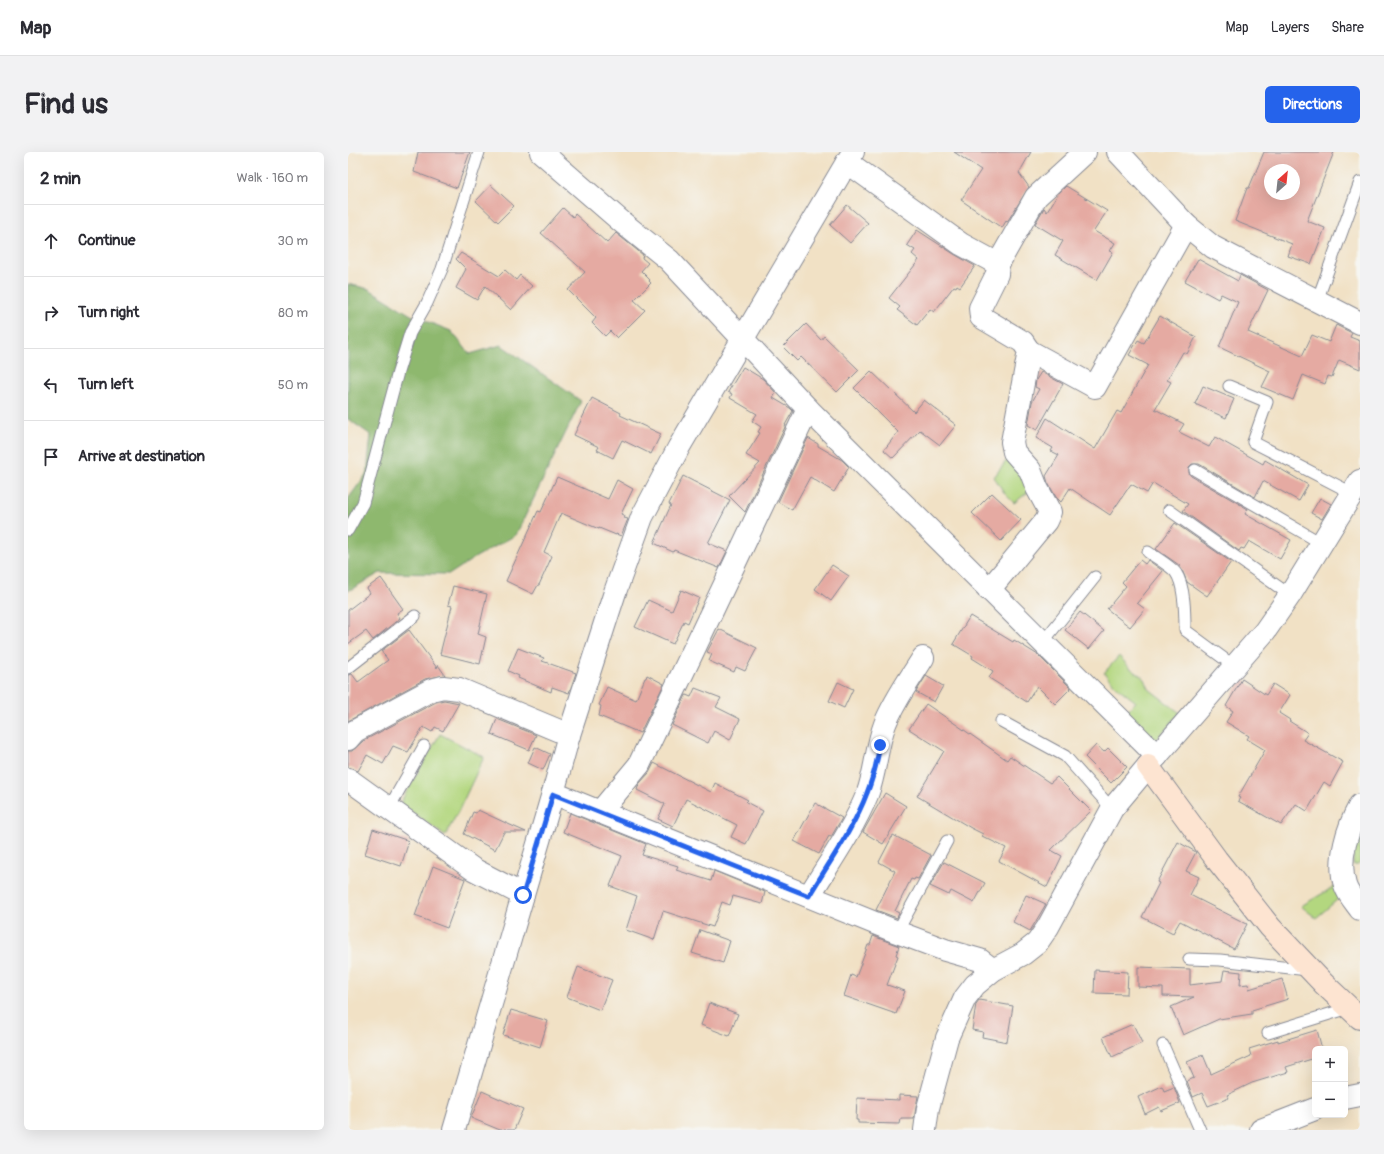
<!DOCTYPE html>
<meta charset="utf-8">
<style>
:root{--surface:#fff;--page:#f2f2f3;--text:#2b2b33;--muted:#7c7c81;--line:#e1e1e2;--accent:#2563eb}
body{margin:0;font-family:Pangolin,sans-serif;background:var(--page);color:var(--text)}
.controls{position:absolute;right:12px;bottom:12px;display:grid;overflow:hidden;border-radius:6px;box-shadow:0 4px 16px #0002}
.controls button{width:36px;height:36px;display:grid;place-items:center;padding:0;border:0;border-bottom:1px solid var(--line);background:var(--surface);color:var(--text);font:20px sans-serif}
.compass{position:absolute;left:916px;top:12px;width:36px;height:36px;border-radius:50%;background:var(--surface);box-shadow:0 4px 16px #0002;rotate:27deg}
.stop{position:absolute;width:12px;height:12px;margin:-9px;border:3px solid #2563eb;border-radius:50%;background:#fff}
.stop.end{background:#2563eb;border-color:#fff;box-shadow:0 1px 4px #0008}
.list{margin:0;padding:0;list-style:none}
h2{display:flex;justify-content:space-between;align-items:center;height:52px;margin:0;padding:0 16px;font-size:17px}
h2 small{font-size:13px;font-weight:400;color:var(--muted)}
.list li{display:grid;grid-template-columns:26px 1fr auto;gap:12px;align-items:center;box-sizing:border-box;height:72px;padding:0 16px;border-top:1px solid var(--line)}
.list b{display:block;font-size:15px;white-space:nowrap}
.list em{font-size:13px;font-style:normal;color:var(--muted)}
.icon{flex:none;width:22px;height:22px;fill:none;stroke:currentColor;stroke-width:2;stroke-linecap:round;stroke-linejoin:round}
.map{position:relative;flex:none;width:1012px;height:978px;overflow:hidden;border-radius:6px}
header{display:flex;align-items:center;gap:24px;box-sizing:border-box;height:56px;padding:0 20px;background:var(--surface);border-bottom:1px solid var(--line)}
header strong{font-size:19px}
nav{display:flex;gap:22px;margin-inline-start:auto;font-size:14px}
.intro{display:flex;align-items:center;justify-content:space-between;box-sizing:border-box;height:96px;padding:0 24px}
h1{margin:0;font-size:28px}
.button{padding:10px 18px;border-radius:6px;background:var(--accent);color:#fff;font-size:14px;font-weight:700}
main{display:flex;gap:24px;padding:0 24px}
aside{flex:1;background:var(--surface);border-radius:6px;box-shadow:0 4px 16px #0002}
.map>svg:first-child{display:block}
.green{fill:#b3d77f;stroke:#67836e}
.forest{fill:#8eb86e;stroke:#547466}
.building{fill:#e5aaa2;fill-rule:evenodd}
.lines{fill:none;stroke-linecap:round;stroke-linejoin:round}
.lane-casing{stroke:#868892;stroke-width:13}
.street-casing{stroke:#868892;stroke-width:24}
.secondary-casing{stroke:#868892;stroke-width:24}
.lane{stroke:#fff;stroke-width:11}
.street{stroke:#fff;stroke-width:22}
.secondary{stroke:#fde4d1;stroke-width:22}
.route{stroke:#2563eb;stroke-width:5}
</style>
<header>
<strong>Map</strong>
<nav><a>Map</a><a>Layers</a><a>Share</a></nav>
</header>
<div class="intro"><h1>Find us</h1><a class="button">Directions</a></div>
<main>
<aside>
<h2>2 min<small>Walk · 160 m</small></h2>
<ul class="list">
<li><svg class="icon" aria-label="ahead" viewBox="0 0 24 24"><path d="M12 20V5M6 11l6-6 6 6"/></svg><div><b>Continue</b></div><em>30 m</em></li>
<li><svg class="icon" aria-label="right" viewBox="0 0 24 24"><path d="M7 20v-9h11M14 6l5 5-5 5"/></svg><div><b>Turn right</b></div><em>80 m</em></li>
<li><svg class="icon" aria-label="left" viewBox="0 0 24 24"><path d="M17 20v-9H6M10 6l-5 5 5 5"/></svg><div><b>Turn left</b></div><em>50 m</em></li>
<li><svg class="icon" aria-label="arrive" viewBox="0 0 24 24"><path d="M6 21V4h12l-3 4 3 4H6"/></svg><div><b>Arrive at destination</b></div></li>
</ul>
</aside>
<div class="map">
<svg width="1012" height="978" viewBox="0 0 1012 978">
<rect width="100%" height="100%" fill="#f6f6f2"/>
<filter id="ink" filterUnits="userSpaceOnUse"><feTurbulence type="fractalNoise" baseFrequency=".025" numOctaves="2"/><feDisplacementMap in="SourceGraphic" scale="8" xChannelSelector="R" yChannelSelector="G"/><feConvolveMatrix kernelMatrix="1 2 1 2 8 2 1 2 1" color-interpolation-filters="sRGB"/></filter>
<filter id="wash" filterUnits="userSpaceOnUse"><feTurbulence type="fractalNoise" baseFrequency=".012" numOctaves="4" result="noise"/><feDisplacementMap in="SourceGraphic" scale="16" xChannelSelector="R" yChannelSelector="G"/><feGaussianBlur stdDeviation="0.9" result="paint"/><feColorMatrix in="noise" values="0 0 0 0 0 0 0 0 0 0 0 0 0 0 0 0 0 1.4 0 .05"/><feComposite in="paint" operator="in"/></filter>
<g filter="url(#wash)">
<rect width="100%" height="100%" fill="#f1e1c5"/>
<g class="green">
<path d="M662,304L684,337L666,351L657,342L646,325Z"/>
<path d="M771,504L782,516L797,527L801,537L832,561L806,590L776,561L788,550L769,535L756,521Z"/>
<path d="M92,582L136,605L111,658L97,684L52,651Z"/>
<path d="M1006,676L1012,678V711L1010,713H1005Z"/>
<path d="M991,732L996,742L968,766L953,754Z"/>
</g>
<path class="forest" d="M0,132L21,137L63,163L103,179L122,202L153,193L233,249L168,383L128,405L102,422L32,421L0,439V347L19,321L23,283L0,267Z"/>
<g id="blocks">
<g class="building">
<path d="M70,0H122L109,36L66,20Z"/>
<path d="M606,0H683L671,21L681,35L659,70L658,69L654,76L613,48L633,18Z"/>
<path d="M916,0H986L959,69L977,76L963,112L940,104L944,92L887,69L899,36H901ZM922,18H946V42H922Z"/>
<path d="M143,33L166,54L150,70L128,49Z"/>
<path d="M718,34L759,59L746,79L767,91L762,99L765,100L749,128L707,103L715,89L687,72L696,56L699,60L710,42Z"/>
<path d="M499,53L520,71L502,91L482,73Z"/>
<path d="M215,56L225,65L227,62L259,91L268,81L295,103L294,106L300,111L293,119L302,128L301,129L303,131L286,148L297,158L269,186L262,179L257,184L244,171L248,166L220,138L237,120L193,81Z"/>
<path d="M569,78L606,102L627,114L612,135L609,133L608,135L606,134L586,160L582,157L569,173L549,158L552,155L541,146L571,108L564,102L567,98L559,93Z"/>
<path d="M113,101L151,124L157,118L168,128L172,123L184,134L163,158L137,134L129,148L108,136L118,117L108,107Z"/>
<path d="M850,107L890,129L892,123L920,138L900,180L954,204L964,183L981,190L988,173L1004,181L1002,185L1012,189V217L991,208L984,225L980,224L977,232L955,223L945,248L914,235L922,219L871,195L890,150L873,142L870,147L837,129Z"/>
<path d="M812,164L848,185L839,202L835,200L819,228L823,230L807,257L836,272L831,280L861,295L867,285L915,312L917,308L960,333L951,349L915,329L907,345L851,312H844L841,315V321L843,324L900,357L897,362L943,388L932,407L901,389L896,397L893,396L891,399L835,359L840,352L805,331L799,341L783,332L762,363L722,336L713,350L708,345L700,331L698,324L711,303L703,299L705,296L688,286L699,266L747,297L769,259L773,261L800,213L781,203L790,188L796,191Z"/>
<path d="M458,172L473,188L476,184L511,218L489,240L453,205L449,209L435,195Z"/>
<path d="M395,215L415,227L428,241L425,246L442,256L445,259L437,273H438L397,360L381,344L412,311L398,303L412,281L410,280L413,275L404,269L409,262L382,246L384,242L380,240Z"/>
<path d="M523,219L566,260L576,248L608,273L592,293L572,278L545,306L536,298L550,280L506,236Z"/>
<path d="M693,220L715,232L689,278L680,273L684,250L691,237L687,235L688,228Z"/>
<path d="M855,234L886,247L878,266L847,252Z"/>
<path d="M244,246L273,261L272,263L313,282L303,302L274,288L265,306L249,298L251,295L226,283Z"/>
<path d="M460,286L470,292V294L494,308L501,315L486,340L462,325L444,358L430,350Z"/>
<path d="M335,324L382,348L360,391L379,399L371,416L326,398L325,400L306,391L323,353L321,352Z"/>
<path d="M209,325L260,347L269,328L285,337L273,362L277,364L276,366L280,367L273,384L268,382V383L251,376V377L213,361L196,400L204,404L191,433H190L185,442L158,429L190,359L193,360Z"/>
<path d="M644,341L673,368L653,389L624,361Z"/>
<path d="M972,346L983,352L974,367L963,361Z"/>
<path d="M827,371L883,410L859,444L839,430L834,418L831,413L808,397Z"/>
<path d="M792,408L797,412L800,408L815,419L789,451L797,457L782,475L759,457L778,434L774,430Z"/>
<path d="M484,413L501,424L483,449L467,437Z"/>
<path d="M33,426L55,457L49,461L52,466L25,488L18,479L0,492V458L22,441L19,436Z"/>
<path d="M105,434L139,442L130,482L138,485L132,512L92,502L104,454L100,453Z"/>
<path d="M333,438L351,446L340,471L336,469L325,492L287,475L300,448L324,459Z"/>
<path d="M732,460L756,479L741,497L717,478Z"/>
<path d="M622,464L665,490L666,488L690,503L723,536L707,552L689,534L679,550L641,526L645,519L624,506L625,504L605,492Z"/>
<path d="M371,477L409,496L397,519L388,515L386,520L361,509L364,502L359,500Z"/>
<path d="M61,478L89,516L90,513L97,523L77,527L0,569V523L4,522L10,530L40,508L33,499Z"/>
<path d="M170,496L196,506L194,509L228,521L221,541L204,535L203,540L170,526L171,524L160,519Z"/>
<path d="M299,523L316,532L292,581L251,564L253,554L251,553L259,535L288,548L297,526H298Z"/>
<path d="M578,524L595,534L586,550L568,540Z"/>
<path d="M894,527L918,543L925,532L942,543L931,561L942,568L941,569L960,581L955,588L995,610L982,634L976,630L959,659L948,652L933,673L890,649L892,646L890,645L917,598L899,587L901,584L878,570L885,559L878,554Z"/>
<path d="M490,530L505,537L496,556L481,549Z"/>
<path d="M347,536L373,546L368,555L392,567L382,588L366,579L360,591L324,573L338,543L343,545Z"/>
<path d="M96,548L111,551L95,579L87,575L84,580L75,575L60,600L45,594L35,612L19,603L10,619L0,615V599H4L15,589L88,550Z"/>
<path d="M578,552L609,573L659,608L662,604L702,631L709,625L743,659L703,698L714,704L699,735L651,709L658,696L634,684L635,682L623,676L569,644L596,599L561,577Z"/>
<path d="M149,567L188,583L181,598L143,582Z"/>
<path d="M748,593L756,600L760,596L779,615L763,631L737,605Z"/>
<path d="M187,595L202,602L195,618L180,611Z"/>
<path d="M306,611L363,640L367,631L400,648L398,650L415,659L398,692L383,685L389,673L338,647L325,674L310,667L317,652L289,638L291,632L301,621Z"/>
<path d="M537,641L558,654L535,692L515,680Z"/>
<path d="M467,651L494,666L483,685L481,684L471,702L446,689Z"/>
<path d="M130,658L160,672L178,680H156L147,698L116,682L125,660L128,661Z"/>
<path d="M222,661L298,692L294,703L330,714L328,718L363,729L366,719L417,740L414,752L385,744L382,753L374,750L365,775L315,759L306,788L278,778L289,744L262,734L274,704L215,680Z"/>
<path d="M25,677L61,689L53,714L17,702Z"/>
<path d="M545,683L583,703L570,727L567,726L566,728L563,727L547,759L551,761L549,766L528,758L547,719L531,710Z"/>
<path d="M830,690L848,700L838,719L851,725L842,743L899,772L886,797L832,769L825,781L794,765L811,731L809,730Z"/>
<path d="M596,710L637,731L626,751L603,739L601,743L582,734Z"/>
<path d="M85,714L117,727L99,776L67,764Z"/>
<path d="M678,743L698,752L682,779L665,770Z"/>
<path d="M352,778L382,789L375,811L344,801Z"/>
<path d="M525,784L551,794L548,803L550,804L539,833L557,839L548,862L496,844L503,823L508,825L520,793H522Z"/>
<path d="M230,815L264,828L252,858L219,845Z"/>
<path d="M790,815L842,817V833L874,829L876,818L893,820L892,833L900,832L901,837L934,827L940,847L904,858V862L871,867L835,883L823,855L846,845L815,844V836L790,835Z"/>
<path d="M747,818L780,820L779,842L746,841Z"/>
<path d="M631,848L665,854L659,890L634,885L635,880L624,878L628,852Z"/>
<path d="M361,851L390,862L381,884L353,873Z"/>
<path d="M163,858L200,869L192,895L155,883Z"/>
<path d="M785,872L794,891L764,905L755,885Z"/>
<path d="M969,878L974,897H967V906L938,915L940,920L904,931L879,943L881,946L860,954L854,941L845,945L839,929L846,926L839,910L855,903L863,922L903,904L901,897L930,888V890Z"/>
<path d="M814,934L816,939L826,935L832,951L813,959L811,955L797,962L790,945Z"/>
<path d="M134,939L175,957L166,978H152L123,966Z"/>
<path d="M551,943L570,944L566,967H553L552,972L510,971V968H508L509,946L551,948Z"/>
</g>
</g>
</g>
<g filter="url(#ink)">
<use href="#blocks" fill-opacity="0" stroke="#868892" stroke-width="1"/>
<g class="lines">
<defs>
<g id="lane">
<path d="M969,149L1012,30"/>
<path d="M881,234L919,250L905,290L1004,341"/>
<path d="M847,318L973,391"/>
<path d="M821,358L942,443"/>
<path d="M0,378L15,351L50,220L62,181L79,151L94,117L131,0"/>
<path d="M800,400C807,405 824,415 828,421C837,434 837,463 837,478L886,514"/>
<path d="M695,490L747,425"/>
<path d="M0,516L67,464"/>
<path d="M653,569L717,604L764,657"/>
<path d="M41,656L76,594"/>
<path d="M549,780L599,689"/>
<path d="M841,807L872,808L960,818"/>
<path d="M920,881L1001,856"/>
<path d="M815,893L852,978"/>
</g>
<g id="street">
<path d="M193,0L275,71L321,108L460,257L809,604"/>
<path d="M770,0L838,73L865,95L1012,171"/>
<path d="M499,10L613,92L650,112L649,122L632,156L633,165L675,190L681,199L664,290L666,300L682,318L689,336L702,360L698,369L641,438"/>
<path d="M650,112L688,45L737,0"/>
<path d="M681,199L747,235L838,73"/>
<path d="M0,587L7,579L83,538L95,535L111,537L221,583"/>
<path d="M0,627L125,717L175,743"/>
<path d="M205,641L549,780L597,798L632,808L645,818"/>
<path d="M1012,653C1000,675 989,708 997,733C999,741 1007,750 1012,757"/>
<path d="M252,660L291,613L460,257"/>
<path d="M461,744C481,711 504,679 519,643C528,620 528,595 537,572C546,549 562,527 575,506"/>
<path d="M997,946L1012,943"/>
<path d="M106,978L205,641L221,583L267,440L294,365L331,295L505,0"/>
<path d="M577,978L580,956L599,886L617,846L627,833L645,818L675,802L689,791L700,775L764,657L800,614L917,479L942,443L1012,329"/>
<path d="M913,978L967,957"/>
</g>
<path id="secondary" d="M800,614L869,708L922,775L976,832L1012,866"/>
</defs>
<use href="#lane" class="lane-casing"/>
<use href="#street" class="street-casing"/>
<use href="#secondary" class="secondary-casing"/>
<use href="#lane" class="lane"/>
<use href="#street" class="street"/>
<use href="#secondary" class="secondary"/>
</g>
</g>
<g class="lines" filter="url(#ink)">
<path class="route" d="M175,743L205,642L461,744C480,712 506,676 519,641C525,626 529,610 532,593"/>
</g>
</svg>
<div class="controls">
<button>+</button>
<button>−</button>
</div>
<svg class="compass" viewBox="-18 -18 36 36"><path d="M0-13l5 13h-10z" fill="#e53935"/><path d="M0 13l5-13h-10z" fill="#7c7c81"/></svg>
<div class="stop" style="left:175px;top:743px"></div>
<div class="stop end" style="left:532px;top:593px"></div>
</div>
</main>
